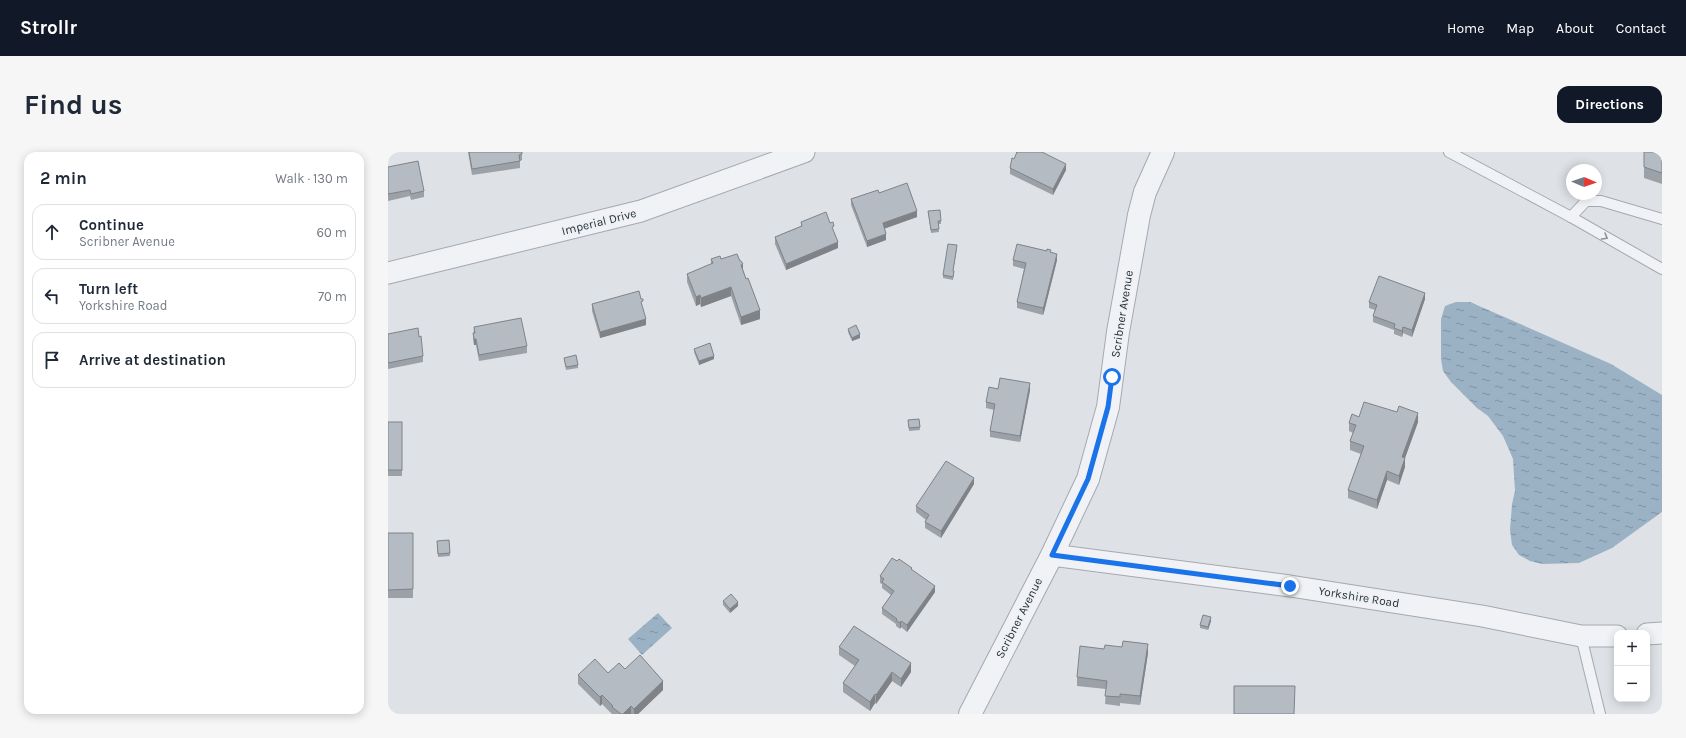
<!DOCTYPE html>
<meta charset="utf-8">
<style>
:root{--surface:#fff;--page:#f6f6f7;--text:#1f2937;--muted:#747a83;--line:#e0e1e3;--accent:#111827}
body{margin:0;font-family:Karla,sans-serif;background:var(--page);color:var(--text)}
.controls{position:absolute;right:12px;bottom:12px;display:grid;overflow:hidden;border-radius:8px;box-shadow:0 2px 10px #0003}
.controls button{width:36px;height:36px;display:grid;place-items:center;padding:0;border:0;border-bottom:1px solid var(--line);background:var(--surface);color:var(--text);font:20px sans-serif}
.compass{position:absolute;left:1178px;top:12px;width:36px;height:36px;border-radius:50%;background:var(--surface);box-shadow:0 2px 10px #0003;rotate:92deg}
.stop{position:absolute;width:12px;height:12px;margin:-9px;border:3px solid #1a73e8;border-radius:50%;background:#fff}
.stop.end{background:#1a73e8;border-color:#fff;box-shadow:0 1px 4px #0008}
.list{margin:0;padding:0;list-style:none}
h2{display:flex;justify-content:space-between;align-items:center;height:52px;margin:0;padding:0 16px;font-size:17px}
h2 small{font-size:13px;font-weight:400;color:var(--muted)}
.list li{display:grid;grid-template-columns:26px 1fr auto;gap:12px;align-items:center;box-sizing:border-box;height:56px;margin:0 8px 8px;padding:0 8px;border:1px solid var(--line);border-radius:12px}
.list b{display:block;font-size:15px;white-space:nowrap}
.list p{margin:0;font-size:13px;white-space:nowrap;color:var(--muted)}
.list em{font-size:13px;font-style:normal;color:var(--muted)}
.icon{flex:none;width:22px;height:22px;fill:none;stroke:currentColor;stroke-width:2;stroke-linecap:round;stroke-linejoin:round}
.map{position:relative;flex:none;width:1274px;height:562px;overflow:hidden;border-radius:12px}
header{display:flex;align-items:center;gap:24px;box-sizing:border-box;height:56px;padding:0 20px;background:var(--accent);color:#fff}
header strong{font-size:19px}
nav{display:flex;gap:22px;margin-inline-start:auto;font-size:14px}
.intro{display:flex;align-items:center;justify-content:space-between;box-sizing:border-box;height:96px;padding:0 24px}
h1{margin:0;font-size:28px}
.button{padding:10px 18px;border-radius:12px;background:var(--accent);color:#fff;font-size:14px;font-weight:700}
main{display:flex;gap:24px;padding:0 24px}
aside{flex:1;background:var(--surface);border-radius:12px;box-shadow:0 2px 10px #0003}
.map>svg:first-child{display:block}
.water{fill:url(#water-ripples)}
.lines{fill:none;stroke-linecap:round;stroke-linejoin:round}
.service-casing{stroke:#a4a9b0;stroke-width:12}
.minor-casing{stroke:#a4a9b0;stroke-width:23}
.tertiary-casing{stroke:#a4a9b0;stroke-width:24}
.service{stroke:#f0f2f5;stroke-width:10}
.minor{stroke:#f0f2f5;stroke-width:21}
.tertiary{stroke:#f0f2f5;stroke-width:22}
.wall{fill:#9ca1a8}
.shaded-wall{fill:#7f8388}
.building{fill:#b5bbc3;stroke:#7f8388}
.oneway{stroke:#8c9298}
.route{stroke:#1a73e8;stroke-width:5}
.labels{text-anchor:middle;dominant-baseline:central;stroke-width:3;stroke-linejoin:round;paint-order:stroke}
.street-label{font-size:12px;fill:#28313c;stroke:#edf1f4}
</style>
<header>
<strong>Strollr</strong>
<nav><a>Home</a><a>Map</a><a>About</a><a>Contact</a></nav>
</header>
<div class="intro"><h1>Find us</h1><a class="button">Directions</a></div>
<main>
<aside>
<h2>2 min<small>Walk · 130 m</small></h2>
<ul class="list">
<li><svg class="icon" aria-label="ahead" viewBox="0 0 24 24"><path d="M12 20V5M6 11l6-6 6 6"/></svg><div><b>Continue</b><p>Scribner Avenue</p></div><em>60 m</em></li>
<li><svg class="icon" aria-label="left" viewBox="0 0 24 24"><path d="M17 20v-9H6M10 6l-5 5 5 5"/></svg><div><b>Turn left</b><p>Yorkshire Road</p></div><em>70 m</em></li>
<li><svg class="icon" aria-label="arrive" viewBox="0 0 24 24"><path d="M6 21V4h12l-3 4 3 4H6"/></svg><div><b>Arrive at destination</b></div></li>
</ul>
</aside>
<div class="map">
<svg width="1274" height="562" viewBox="0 0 1274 562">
<defs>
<pattern id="water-ripples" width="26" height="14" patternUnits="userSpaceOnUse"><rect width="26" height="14" fill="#9bb2c5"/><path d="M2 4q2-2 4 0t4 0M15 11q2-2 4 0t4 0" fill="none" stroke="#7e91a1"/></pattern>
</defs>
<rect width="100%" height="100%" fill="#dee2e7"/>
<g class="water">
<path d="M1068,150H1082L1223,212L1274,243V360L1224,396L1191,411L1154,412L1142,409L1131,403L1124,393L1122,378L1124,352L1127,339L1125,307L1115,284L1100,264L1089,256L1063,230L1055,219L1053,207V167L1057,154Z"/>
<path d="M270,461L284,476L254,503L240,487Z"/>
</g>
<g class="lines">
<defs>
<g id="service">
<path d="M1061,0L1183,65L1274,117"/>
<path d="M1183,65L1198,49H1213L1274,67"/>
<path d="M1193,484L1212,562"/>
</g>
<g id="minor">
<path d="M0,121L253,59L416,0"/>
<path d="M664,403L902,434L1094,464L1193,484H1229"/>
<path d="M1259,482L1274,481"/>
</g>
<path id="tertiary" d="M582,562L664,403L700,327L720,255L730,180L751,63L757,40L775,0"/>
</defs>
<use href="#service" class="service-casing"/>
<use href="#minor" class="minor-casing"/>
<use href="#tertiary" class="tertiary-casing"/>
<use href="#service" class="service"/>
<use href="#minor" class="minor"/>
<use href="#tertiary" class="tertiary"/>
</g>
<g class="wall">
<path d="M80,0H134V8L132,9V16L84,23Z"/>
<path d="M628,0H654L678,18L665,43L622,22V16L628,3Z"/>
<path d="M1256,0H1274V32L1256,26Z"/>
<path d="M0,15L36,39V45L23,48L22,44L0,49Z"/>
<path d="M491,41L529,65L496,77L498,88L479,95L463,53V47Z"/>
<path d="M540,59L553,69V72H550L551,80L543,81Z"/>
<path d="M413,70L450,96L398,118L387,92V85L413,74Z"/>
<path d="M569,97L565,119L566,122L565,128L555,126V123Z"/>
<path d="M663,100L669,108L656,160L655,163L629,156V150L636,117L625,114V108Z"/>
<path d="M323,107L352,109L372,167L353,173L343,144L313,155L312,152L308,154L299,130V122L323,112Z"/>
<path d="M1037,147L1024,185L1015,181L1014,185L1006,182V178L985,170V164L987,158L981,156V150Z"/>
<path d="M204,152L255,156L258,173L212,186L204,159Z"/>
<path d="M86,175L139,194V201L91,209L88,193H86L85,188Z"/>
<path d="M460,177L472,186L464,189L460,180Z"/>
<path d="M0,182L35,204V210L0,217Z"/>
<path d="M306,197L326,207L311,213L306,200Z"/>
<path d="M176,206L190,213V216L178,218Z"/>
<path d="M610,237L642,238L632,290L602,285V279L606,258L598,256V250Z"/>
<path d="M971,265L1030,270L1017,306V315L1011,333L999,328L989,357L960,346V338L973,302L962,298V289L965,281L961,279V271Z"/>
<path d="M531,267L532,278L521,279L520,268Z"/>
<rect x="0" y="270" width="14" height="54"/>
<path d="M586,332L553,386L537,376V370L538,368L528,360V354Z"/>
<rect x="0" y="381" width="25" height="65"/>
<path d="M61,388L62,404L50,405L49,389Z"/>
<path d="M509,409L524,418L547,440L519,480L513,475L512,477L508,474V472L494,462V456L503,443L494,436V432L492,431V424Z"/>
<path d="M335,449L350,454L342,461L335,453Z"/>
<path d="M823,469L820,478L812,476V473Z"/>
<path d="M451,495L523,520L513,535L504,529L488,552L487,551L482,559L455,540V531L467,514L451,503Z"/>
<path d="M760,501L752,553L732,551V554L717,552L718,537L689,534V525Z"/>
<path d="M237,517L275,538L250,562H224L214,552L212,554L190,532V523L220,521Z"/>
</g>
<g class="shaded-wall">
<path d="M678,12V18L665,43V37Z"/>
<path d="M529,59V65L495,77V71Z"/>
<path d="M498,82V88L479,95V89Z"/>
<path d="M450,90V96L398,118V112Z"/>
<path d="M669,102V108L656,160L655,163V156Z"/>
<path d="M355,112V121L353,113Z"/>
<path d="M343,135V144L313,155V146Z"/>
<path d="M1037,141V147L1024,185V178Z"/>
<path d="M312,143V152L308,154V145Z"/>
<path d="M372,158V167L353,173V165Z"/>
<path d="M258,167V173L212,186V180Z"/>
<path d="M1015,175V181L1014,185V179Z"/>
<path d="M472,182V186L464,189V186Z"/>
<rect x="86" y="187" width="2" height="6"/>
<path d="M326,204V207L311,213V209Z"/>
<path d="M642,231V238L632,290V284Z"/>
<path d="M1030,261V270L1017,306V315L1011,333V324L1014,305Z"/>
<path d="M999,319V328L989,357V348Z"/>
<path d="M586,326V332L553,386V379Z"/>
<path d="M547,434V440L519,480V473Z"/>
<path d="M350,450V454L342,461V457Z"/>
<path d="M823,465V469L820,478V475Z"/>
<path d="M513,469V475L512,477V471Z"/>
<path d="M760,492V501L752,553V544Z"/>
<path d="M523,511V520L513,535V527Z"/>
<path d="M504,520V529L488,552V543Z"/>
<path d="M275,529V538L250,562H246V557Z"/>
<path d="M487,542V551L482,559V550Z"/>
<path d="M214,543V552L212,554V545Z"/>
<path d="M243,554V562H235Z"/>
</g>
<g class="building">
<path d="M81,0H134V2L131,3L132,9L84,17Z"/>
<path d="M629,0H654L678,12L665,37L622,16L624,6L626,7Z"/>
<path d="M1256,0H1274V21L1256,15Z"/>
<path d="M30,9L36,39L23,42L22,38L0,42V15Z"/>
<path d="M519,31L529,59L495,71L498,82L479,89L463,47L490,38L491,41Z"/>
<path d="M552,58L553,69H550L551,77L543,78L540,59Z"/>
<path d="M438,60L442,71L445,70L446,74L444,75L450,90L398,112L387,85L414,74L413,70Z"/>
<path d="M560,92L569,93L565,119H566L565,125L555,123Z"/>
<path d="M629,92L659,99V97L663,98L662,100L669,102L656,154L655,156L629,150L638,111L625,108Z"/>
<path d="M349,102L352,109H353L355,112L353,113L358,127L360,126L372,158L353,165L343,135L313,146L312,143L308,145L299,122L325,111L323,107L332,104L333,107Z"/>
<path d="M991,124L1037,141L1024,178L1015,175L1014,179L1006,176L1007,172L985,164L989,153L981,150Z"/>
<path d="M251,139L253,147H255V149L253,150L258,167L212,180L204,152Z"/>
<path d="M133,166L139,194L91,203L88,187H86L85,181H87L86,175Z"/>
<path d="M468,173L472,182L464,186L460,177Z"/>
<path d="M30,176L31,185L33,184L35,204L0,211V182Z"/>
<path d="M322,191L326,204L311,209L306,197Z"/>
<path d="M188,203L190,213L178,215L176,206Z"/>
<path d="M612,226L642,231L632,284L602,279L607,252L598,250L601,235L610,237Z"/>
<path d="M976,250L1009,260L1011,254L1030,261L1014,305L1017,306L1011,324L999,319L989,348L960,338L976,294L962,289L968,273L961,271L964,262L971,265Z"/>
<path d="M531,267L532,275L521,276L520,268Z"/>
<rect x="0" y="270" width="14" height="48"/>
<path d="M558,309L586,326L553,379L537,370L541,363L528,354Z"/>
<path d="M0,381H25V437L0,438Z"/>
<path d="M61,388L62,401L50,402L49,389Z"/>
<path d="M504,406L509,409L511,407L524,416L523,417L547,434L519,473L513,469L512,471L508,468L509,467L494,456L506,439L494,430L496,427L492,424Z"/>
<path d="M343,442L350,450L342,457L335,449Z"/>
<path d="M815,463L823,465L820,475L812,473Z"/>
<path d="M466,474L523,511L513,527L504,520L488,543L487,542L482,550L455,531L471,508L451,495Z"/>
<path d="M735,489L760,492L752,544L732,542V545L717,544L719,529L689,525L692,494L716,497L717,493L734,495Z"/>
<path d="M252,503L275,529L246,557L243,554L235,562H233L224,555L225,554L214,543L212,545L190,523L207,507L220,521L231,511L237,517Z"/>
<path d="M846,534H907L906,562H846Z"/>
</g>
<defs><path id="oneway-chevron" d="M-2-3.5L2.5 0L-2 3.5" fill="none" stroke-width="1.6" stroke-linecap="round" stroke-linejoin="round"/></defs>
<use class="oneway" href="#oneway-chevron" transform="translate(1217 85) rotate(30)"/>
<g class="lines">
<path class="route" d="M724,225L720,255L700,327L664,403L902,434"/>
</g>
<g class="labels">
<g class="street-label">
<text transform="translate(211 70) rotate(-14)">Imperial Drive</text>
<text transform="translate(734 162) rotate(-81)">Scribner Avenue</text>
<text transform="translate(971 445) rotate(9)">Yorkshire Road</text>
<text transform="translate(631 466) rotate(-63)">Scribner Avenue</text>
</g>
</g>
</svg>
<div class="controls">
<button>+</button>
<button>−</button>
</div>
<svg class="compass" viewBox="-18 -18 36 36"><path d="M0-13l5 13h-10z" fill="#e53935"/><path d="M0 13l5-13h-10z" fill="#747a83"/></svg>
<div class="stop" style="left:724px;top:225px"></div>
<div class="stop end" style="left:902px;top:434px"></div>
</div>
</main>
